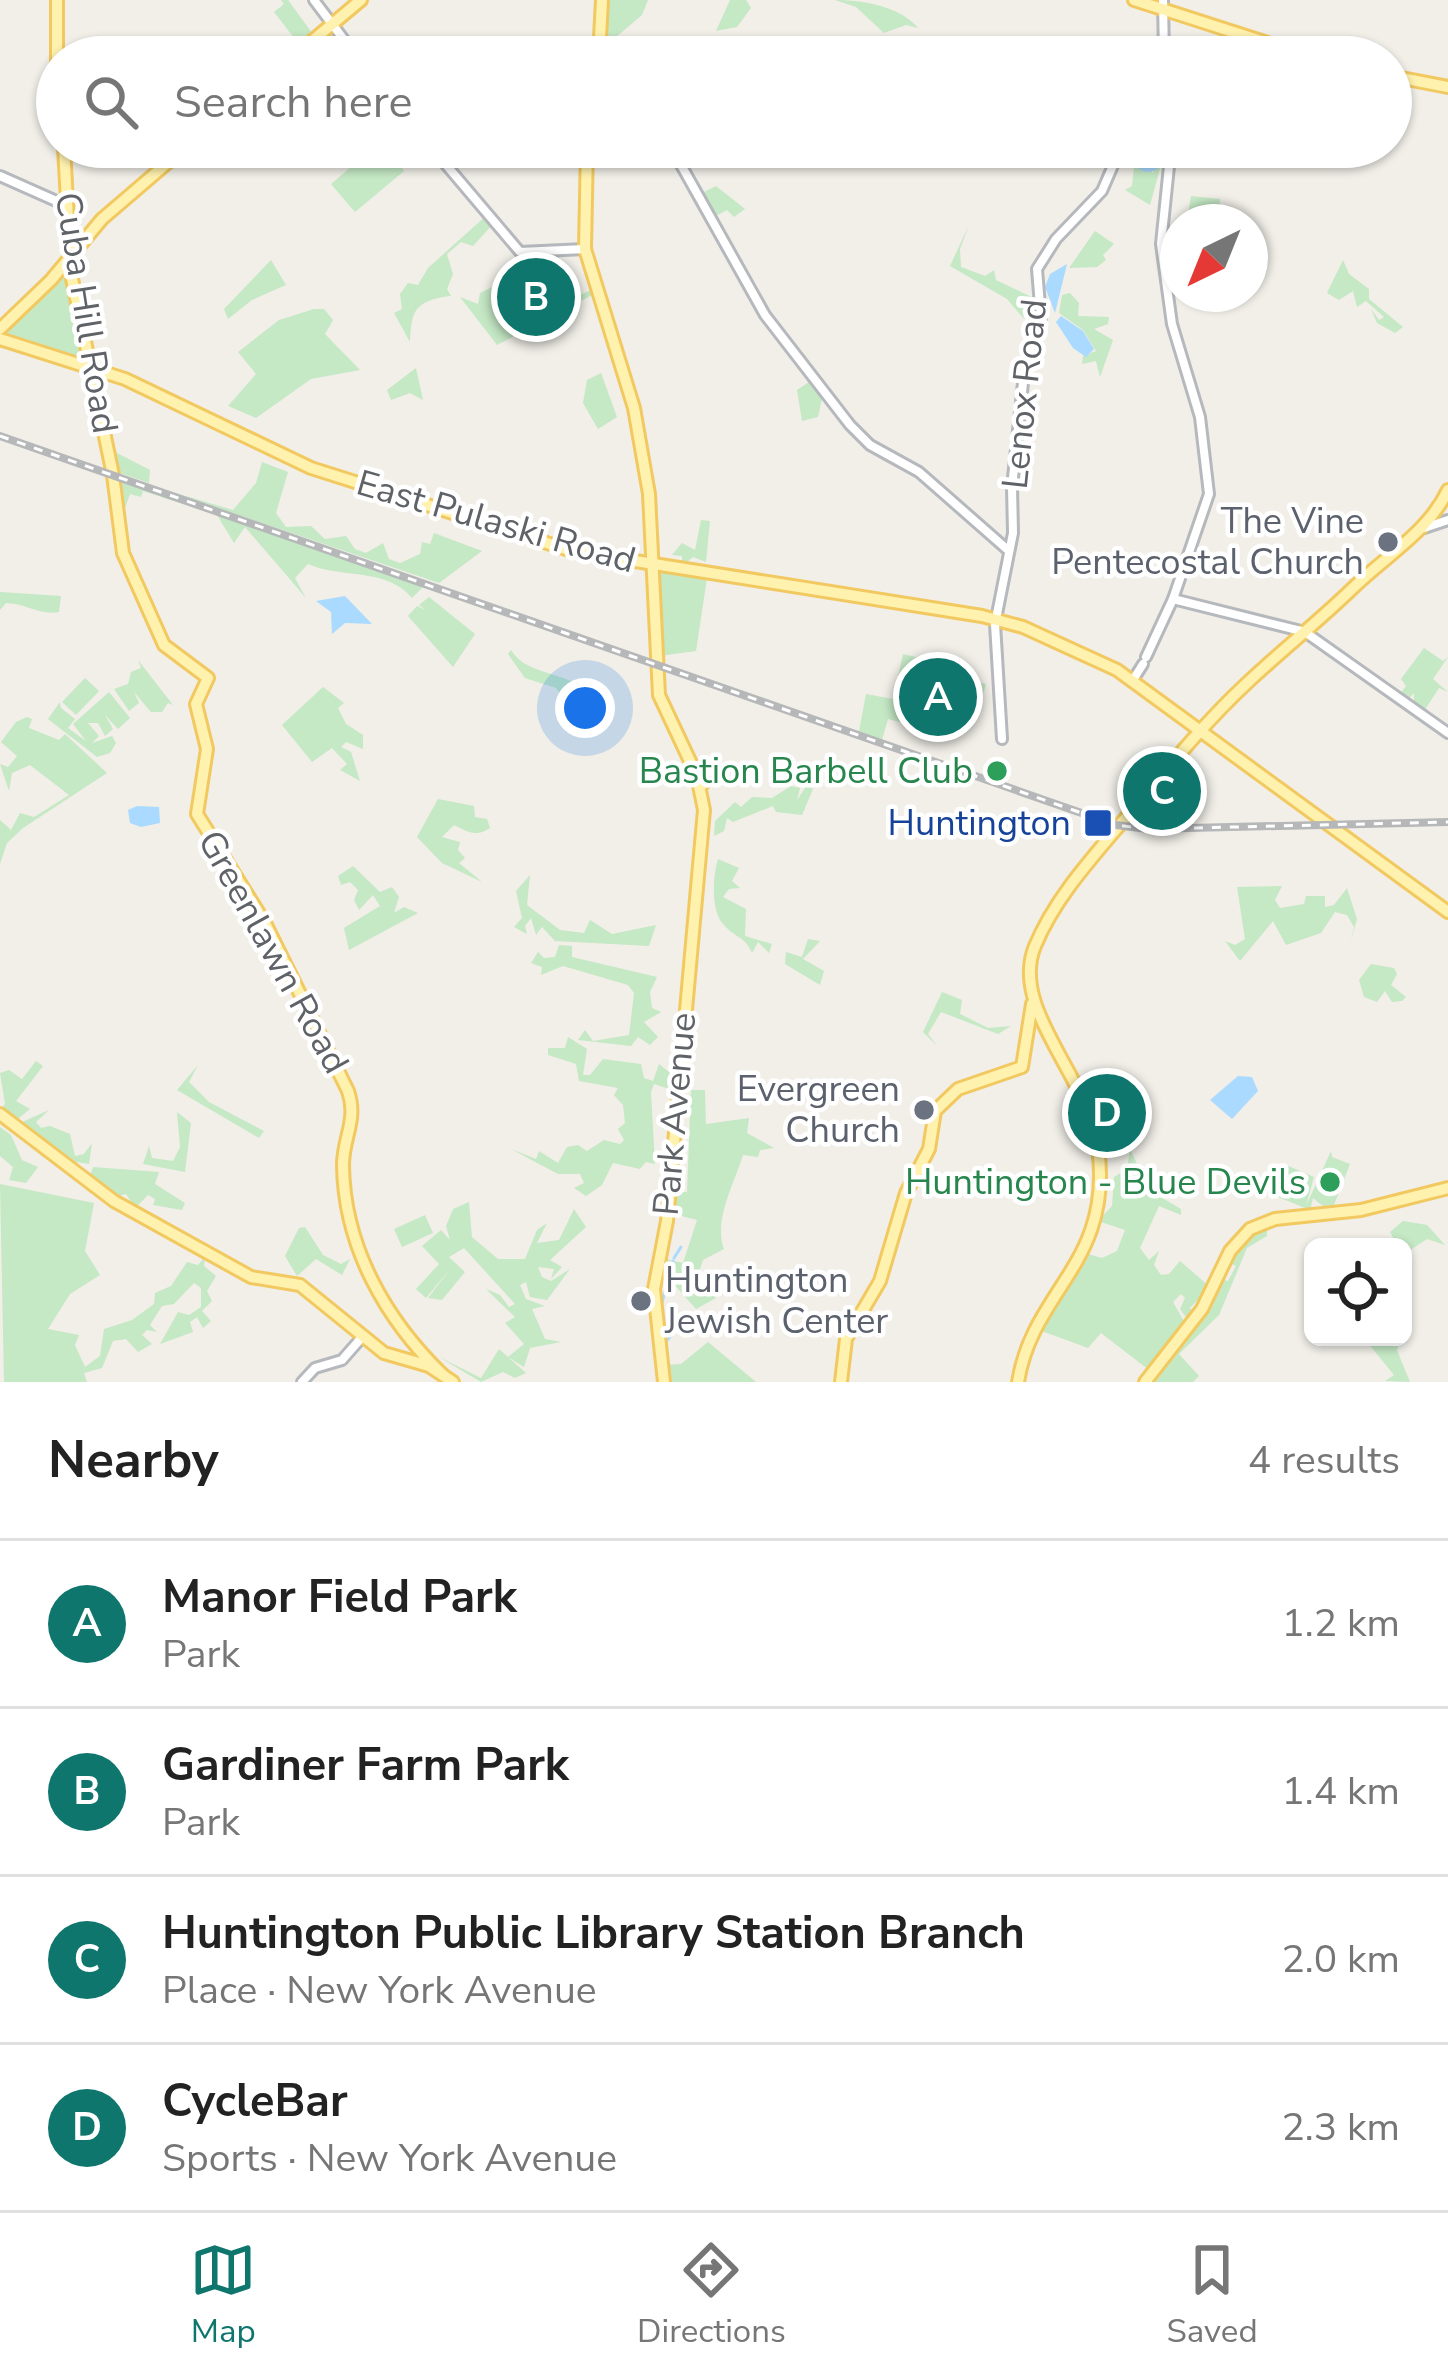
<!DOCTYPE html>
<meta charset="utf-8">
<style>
:root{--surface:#fff;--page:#f2f2f2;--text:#222;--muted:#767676;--line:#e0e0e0;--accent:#0f766e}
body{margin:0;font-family:"Nunito Sans",sans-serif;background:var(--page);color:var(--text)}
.controls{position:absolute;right:36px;bottom:36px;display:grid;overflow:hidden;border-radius:18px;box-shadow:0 3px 9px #0004}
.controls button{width:108px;height:108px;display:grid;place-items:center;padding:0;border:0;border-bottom:3px solid var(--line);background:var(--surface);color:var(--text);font:60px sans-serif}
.compass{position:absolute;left:1160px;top:204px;width:108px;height:108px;border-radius:50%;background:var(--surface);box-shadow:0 3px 9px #0004;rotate:223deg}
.you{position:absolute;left:585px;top:708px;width:42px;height:42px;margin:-30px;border:9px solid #fff;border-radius:50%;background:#1a73e8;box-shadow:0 0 0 18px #1a73e833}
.badge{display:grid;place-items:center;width:78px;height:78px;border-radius:50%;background:var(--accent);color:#fff;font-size:39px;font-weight:700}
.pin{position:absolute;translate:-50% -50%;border:6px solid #fff;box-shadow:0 3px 12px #0006}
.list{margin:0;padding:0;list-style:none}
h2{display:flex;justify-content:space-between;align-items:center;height:156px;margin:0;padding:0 48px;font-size:51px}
h2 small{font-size:39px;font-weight:400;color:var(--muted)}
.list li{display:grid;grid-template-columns:78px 1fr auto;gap:36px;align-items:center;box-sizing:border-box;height:168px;padding:0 48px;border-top:3px solid var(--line)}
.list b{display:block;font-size:45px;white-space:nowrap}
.list p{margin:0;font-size:39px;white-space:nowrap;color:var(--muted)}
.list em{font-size:39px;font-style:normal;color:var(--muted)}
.icon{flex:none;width:66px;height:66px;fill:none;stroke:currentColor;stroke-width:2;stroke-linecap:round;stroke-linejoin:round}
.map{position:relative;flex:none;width:1448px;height:1382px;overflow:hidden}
.search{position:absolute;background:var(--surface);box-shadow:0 3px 9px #0004;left:36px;right:36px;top:36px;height:132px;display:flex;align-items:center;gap:30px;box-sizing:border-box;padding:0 42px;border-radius:66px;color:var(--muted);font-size:45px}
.sheet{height:828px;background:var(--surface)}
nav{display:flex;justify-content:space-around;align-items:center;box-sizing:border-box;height:168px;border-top:3px solid var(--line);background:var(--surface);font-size:33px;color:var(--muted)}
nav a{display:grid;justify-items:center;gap:6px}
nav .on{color:var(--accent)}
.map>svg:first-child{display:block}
.green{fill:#c5e8c5}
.water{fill:#aadaff}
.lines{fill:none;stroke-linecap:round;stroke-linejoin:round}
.stream{stroke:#aadaff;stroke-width:3}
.minor-casing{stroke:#b5b8bc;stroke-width:14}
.major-casing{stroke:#f2c960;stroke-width:16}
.minor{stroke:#fff;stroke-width:8}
.major{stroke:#fff2af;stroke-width:10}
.rail-casing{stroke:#b6b7b8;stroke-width:8}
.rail{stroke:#fff;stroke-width:3;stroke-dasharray:9;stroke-linecap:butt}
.worship-dot{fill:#6b7280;stroke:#fff;stroke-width:4.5}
.leisure-dot{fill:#2e9e5b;stroke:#fff;stroke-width:4.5}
.transit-dot{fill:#1a4fb4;stroke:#fff;stroke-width:4.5}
.labels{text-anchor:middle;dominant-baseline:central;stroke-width:9;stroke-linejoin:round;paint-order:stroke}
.street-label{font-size:36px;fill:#5f6368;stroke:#fff}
.worship-label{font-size:36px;fill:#5b616d;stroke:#fff;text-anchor:end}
.leisure-label{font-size:36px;fill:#27864d;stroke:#fff;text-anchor:end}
.transit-label{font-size:36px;fill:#164399;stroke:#fff;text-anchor:end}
</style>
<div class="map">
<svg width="1448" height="1382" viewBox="0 0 1448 1382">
<rect width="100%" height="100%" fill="#f1efe8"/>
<g class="green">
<path d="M281,0H288L315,37L302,48L274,12L284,4Z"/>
<path d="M604,0H648L642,15L603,48Z"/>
<path d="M730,0H746L751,8L737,27L716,31Z"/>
<path d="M835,0C862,0 900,6 918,28L906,25L884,33L856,7Z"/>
<path d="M374,147H385L404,171L355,212L331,184Z"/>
<path d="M1136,147L1153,173L1161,147H1166L1150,205L1125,190L1132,186Z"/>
<path d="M716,186L745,209L734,217L727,210L712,218L700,194Z"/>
<path d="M1191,196L1220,199L1218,222H1187Z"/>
<path d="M487,215L493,224L473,246L461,242L447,254L453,274L447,289L451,296C414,300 411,312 410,342L394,313L402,309L400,294L408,283L418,285L428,268Z"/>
<path d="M969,225L960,249L961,267L985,276L994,270L996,280L1036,299L1038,310H1022L1024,319L1007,299L950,266Z"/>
<path d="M1095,231L1114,244L1103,255L1106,260L1097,267L1069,268Z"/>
<path d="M558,253L571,299L593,289L594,294L497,345L460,297L478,304L480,293L524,271L525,258Z"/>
<path d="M271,260L286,285L252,300L228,319L224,309Z"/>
<path d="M1343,260L1349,274L1369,289V299L1403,327L1395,333L1377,323L1371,309L1379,320L1384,317L1366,301L1357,307L1353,291L1339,300L1327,293Z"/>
<path d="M64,271L68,272L88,365L0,338V331Z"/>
<path d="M1070,293L1079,303L1078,316L1109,317L1108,324L1094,329L1113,340L1100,377L1096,361L1082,364L1083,356L1096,351L1083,330L1059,313L1062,295Z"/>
<path d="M314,309H324L333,320L325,334L360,370L311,379L256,418L228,406L256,374L238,352L279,320Z"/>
<path d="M416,368L423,400L410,393L391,400L387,390Z"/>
<path d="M601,373L617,417L598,429L583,403L587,380Z"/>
<path d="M812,380L823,394L818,417L802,421L797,390Z"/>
<path d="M115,452L150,470L149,483L117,472Z"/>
<path d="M262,462L288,472L276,513L286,527L311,526L325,539L346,536L355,549L366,553L383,543L389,559L400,563L420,554L422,542L430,544L434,533L482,551L439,583L162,489L233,510L256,483Z"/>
<path d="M116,478L418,581L422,588L412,598C387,567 341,579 308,564L295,578L306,598L245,527L234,543L217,515L143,491L141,497L130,494L125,508L118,506Z"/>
<path d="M701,520L710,521L706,562L693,557L682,566V556L672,555L682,543L695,550Z"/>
<path d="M660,571L707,578L696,651L659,656Z"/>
<path d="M0,592L61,596L59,612C41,616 25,603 6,603L0,610Z"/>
<path d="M429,597L475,634L453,667L408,616L417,606L426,610L419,605Z"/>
<path d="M1424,648L1443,661L1448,657L1433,679L1448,692L1439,688L1422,714L1414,709V693L1405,703L1397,698L1406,686L1401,679Z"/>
<path d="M511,650C529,681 583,667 606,712L601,729L570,708L556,688L525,678L508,654Z"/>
<path d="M903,654L961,668L960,678L986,684L980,705L969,702C956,742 919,726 888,719L882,740L859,731L866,694L893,699Z"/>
<path d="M138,660L173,705L168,703L162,712H151L134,692L139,703L129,711L114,689L128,684L131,672L141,668Z"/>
<path d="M85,678L99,691L76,715L62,702Z"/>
<path d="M323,687L344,703L338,708L346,724L363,735V749L346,742L341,747L351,752L360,781L340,770L347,764L332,748L312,762L282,725Z"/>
<path d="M109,692L130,718L118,729L105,715L113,729L105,736L98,723H88L99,736L92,743L112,736L116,743L110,753L97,757L48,719L60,702L61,708L75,719L68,728L86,741L73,724Z"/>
<path d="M27,717L32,719L29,728L59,740L65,734L107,773L23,828L7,843L0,864V820L11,830L20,813L34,817L69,795L30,765L12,773L9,791L0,764L8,767L17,756L1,742L16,722Z"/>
<path d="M807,785L813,789L802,815L776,812L773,806L733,822L727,818L724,831L714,836L715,821L735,802L741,807L752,797L772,798L791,786L800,788L797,800Z"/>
<path d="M438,799L474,806L475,817L487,819L490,828C475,838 467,831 454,825L442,837L460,842L458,850L465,858L459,863L482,882L442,863L417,837Z"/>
<path d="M718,859L739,868L732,881L740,888L729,889L723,897L746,909L745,936L772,944L769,953L758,942L752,953C746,937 734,937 724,925C710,911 713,875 718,859Z"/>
<path d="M353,866L380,892L392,887L399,897L394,913L404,907L418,913L349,950L344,928L380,906L373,895L359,910L354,900L358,890L350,882L341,885L338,876Z"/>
<path d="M530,875L527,905L560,930L584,933L590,920L612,934L656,925L649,946L555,941L542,927L536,935L531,918L525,926L527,934L514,927L522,918L516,891Z"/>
<path d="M1282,886L1275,900L1280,908L1304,904L1306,896H1325V907L1334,905L1347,888L1357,919L1351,941L1354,927L1347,915L1335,912L1321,933L1286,945L1273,921L1240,961L1225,941L1235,945L1245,939L1237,887Z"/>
<path d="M808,939L820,941L803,959L824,971L820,985L785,964L786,952L802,957Z"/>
<path d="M559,945L572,946V957L657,977L650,992L652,1008L661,1012L644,1022L658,1037L650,1045L638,1037L631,1046L578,1040L585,1030L593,1041L629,1035L634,993L628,985L563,966L541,975L542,967L531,963L538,952L544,958L555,957Z"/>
<path d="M1371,964L1394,968L1397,974L1391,985L1406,997L1402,1001L1392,1002L1385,991L1377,1002L1364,997L1359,980Z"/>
<path d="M942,992L962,1000L960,1014L988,1028L1011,1026L998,1034L941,1012L928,1034L937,1046L923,1032Z"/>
<path d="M568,1037L587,1049L583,1075H590L603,1059L641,1064L644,1078L653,1081L659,1064L674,1076L673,1090L654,1084L651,1092L655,1164L646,1162L640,1169L613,1163L602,1185L586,1196L574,1188L584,1183L580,1174H558L511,1149L536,1159L539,1151L558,1163L567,1147L578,1145L587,1151L604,1140L620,1144L624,1140L618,1129L625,1123L623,1105L614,1095L618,1088L579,1081L576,1064L548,1055V1048H565Z"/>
<path d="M36,1061L43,1066L16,1101L30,1109L14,1122L0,1110L5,1104L0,1073L9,1070L22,1079Z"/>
<path d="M198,1065L189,1082L209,1102L264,1131L259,1138L177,1090Z"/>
<path d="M691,1090H705L706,1124L749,1118L747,1133L774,1148L760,1150L758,1157L743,1155C735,1182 713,1220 724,1249L703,1260L696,1281L705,1282L716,1298L696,1309L671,1281L673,1270L659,1267L661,1258L683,1263L697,1220L670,1213L671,1192H687Z"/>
<path d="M49,1110L36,1122L41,1128L50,1126L70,1134L75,1156L84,1154L92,1143L89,1164L59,1159L18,1124Z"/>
<path d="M177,1112L191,1123L185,1172L143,1164L149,1146L152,1158L173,1161L180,1147Z"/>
<path d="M0,1127L11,1135L22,1160L38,1167L26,1183L9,1180L13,1167L0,1156Z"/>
<path d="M1130,1149L1149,1190L1181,1209V1215L1159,1206L1140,1248L1149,1260L1159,1251L1154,1265L1161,1275L1169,1274L1180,1261L1210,1287L1190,1308L1194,1314L1188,1320L1180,1309L1185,1298L1181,1294L1173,1302L1185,1323L1149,1370L1101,1333L1088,1348L1039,1330L1088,1254L1102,1258L1117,1251L1125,1230L1098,1221L1112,1206L1114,1177L1127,1169Z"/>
<path d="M1331,1151L1332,1157L1350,1164L1334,1205L1323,1206L1313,1198L1310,1210L1266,1192L1280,1182L1286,1165L1314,1177L1306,1206Z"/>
<path d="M93,1167L159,1172L155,1184L185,1203L182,1210L153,1205L155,1199L148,1195L135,1208L126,1194L119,1196L125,1203L89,1180Z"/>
<path d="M0,1184L94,1203L85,1251L100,1275L70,1294L48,1329L79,1335L75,1345L85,1367L100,1356L104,1329L132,1320L154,1304L155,1293L171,1286L187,1262L198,1265L205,1257L204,1266L216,1276L207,1291L212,1301L202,1311L211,1321L203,1328L197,1317L190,1322L193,1332L160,1344L178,1312L189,1315L201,1307V1288L194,1283L174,1304L162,1306L150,1325L157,1332L147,1330L142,1335L152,1344L138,1352L126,1339L113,1341L102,1368L84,1373L87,1382H4Z"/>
<path d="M469,1202L472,1237L498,1259H525L537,1230L547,1223L537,1243L559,1240L574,1209L586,1227L550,1260L562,1267L551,1279L554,1269L538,1267L542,1277L551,1281L570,1269L547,1300L530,1297L526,1282L520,1285L526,1299L545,1306L532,1309L545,1339L561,1342L530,1348L524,1367L508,1357L524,1344L505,1323L515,1317L486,1289L500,1295L509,1307L515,1304L464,1248L449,1257L465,1272L442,1300L428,1298L451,1268L426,1298L416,1289L439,1264L422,1246L441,1230L450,1240L446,1226L453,1209Z"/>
<path d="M425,1215L433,1233L402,1247L394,1229Z"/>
<path d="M1403,1221L1427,1225L1445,1245L1427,1239L1403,1255L1390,1232Z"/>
<path d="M1267,1224V1236L1247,1248L1219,1315L1179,1354L1199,1376L1193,1382H1148L1221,1279L1228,1281L1236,1266L1228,1262L1239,1242Z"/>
<path d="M305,1227L323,1255L341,1264L350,1259L342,1275L316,1259L297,1276L285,1256L299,1228Z"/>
<path d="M1363,1337H1402L1397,1350L1410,1382L1385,1381L1394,1375Z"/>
<path d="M708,1342L756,1382H666L664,1365L681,1364Z"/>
<path d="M499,1349L526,1373L515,1378L503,1372L481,1382L439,1357L481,1378Z"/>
</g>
<g class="water">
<circle cx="1148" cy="159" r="13"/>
<path d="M1067,264L1055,313L1045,287L1050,274Z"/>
<path d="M1061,316L1083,331L1094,349L1086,357L1073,348L1056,322Z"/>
<path d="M345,596L372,624L345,623L332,634L331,612L316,601Z"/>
<path d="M137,806L159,807L160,823L141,827L130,823L128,810Z"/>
<path d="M1238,1076L1252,1077L1258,1091L1232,1119L1210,1100Z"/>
</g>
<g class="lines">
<g class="stream">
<path d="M674,1258L681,1247"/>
<path d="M661,1306L673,1261"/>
<path d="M664,1344L676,1329L667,1319"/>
</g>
<defs>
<g id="minor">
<path d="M314,0L357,57"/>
<path d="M1163,0L1164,57"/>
<path d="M431,147L520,252L585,249"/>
<path d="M671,147L765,315L850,425L870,445L919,472L1009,551"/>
<path d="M0,176L63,204"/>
<path d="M1424,528L1448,520"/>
<path d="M1173,599L1305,632L1448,733"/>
<path d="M1146,657L1173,599L1209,494L1200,417L1172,324L1161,244L1171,147"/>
<path d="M1133,680L1143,664"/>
<path d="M1002,739L995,624L1013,533L1012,487L1025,364L1041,318L1037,269L1056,239L1102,191L1121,147"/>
<path d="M302,1382L315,1368L342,1360L363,1336"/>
</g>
<g id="major">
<path d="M1134,0L1311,57"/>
<path d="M293,57L361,0"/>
<path d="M599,57L602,0"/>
<path d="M57,68V0"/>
<path d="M1391,76L1448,87"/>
<path d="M64,147L71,274L113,475L123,553L164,645L208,678L196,704L207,749L197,814L265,923L348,1091C358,1120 343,1137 343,1165C344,1247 386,1320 443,1375"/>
<path d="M587,147L585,249L634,408L649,494L659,695L697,776L704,810L667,1221L654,1289L664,1382"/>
<path d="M0,329L51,280L102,219L186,147"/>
<path d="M0,339L125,379L311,468L572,551L982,616L1023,627L1117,670L1448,912"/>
<path d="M701,786L714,771"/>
<path d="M0,1114L114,1201L251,1277L300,1285L384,1353L429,1366L453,1382"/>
<path d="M841,1382L846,1339L880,1281L906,1193L929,1149L935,1111L958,1089L1022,1067L1032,1004"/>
<path d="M1018,1382C1033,1289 1114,1263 1098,1147C1088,1076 1009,1008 1035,946C1055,898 1091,859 1124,820C1163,774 1202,725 1246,684C1281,651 1319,621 1354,587C1387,555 1428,532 1448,490"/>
<path d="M1145,1382L1202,1309L1230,1251L1250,1229L1275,1219L1361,1210L1448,1188"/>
</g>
</defs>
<use href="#minor" class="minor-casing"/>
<use href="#major" class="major-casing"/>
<use href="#minor" class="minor"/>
<use href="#major" class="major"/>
<defs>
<path id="rail" d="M0,436L1116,825L1148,829L1448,822"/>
</defs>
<use href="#rail" class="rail-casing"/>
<use href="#rail" class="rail"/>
</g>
<g class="worship-dot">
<circle cx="1388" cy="542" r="12"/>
<circle cx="924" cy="1110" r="12"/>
<circle cx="641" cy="1301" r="12"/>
</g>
<g class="leisure-dot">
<circle cx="997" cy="771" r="12"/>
<circle cx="1330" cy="1182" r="12"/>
</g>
<rect class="transit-dot" x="1083" y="808" width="30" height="30" rx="6"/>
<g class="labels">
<g class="street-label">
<text transform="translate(86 313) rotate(81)">Cuba Hill Road</text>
<text transform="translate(1025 394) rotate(-84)">Lenox Road</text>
<text transform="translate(496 522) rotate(16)">East Pulaski Road</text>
<text transform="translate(273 952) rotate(61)">Greenlawn Road</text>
<text transform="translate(675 1114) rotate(-85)">Park Avenue</text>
</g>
<g class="worship-label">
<text x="1364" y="521">The Vine<tspan x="1364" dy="41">Pentecostal Church</tspan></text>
<text x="900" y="1089">Evergreen<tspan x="900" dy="41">Church</tspan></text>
<text x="665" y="1280" text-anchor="start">Huntington<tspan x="665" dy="41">Jewish Center</tspan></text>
</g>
<g class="leisure-label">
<text x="973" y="771">Bastion Barbell Club</text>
<text x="1306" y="1182">Huntington - Blue Devils</text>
</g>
<g class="transit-label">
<text x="1071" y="823">Huntington</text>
</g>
</g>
</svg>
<div class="controls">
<button><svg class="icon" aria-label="locate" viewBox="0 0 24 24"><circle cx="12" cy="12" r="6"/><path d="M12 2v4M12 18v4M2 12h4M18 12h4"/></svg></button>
</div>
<svg class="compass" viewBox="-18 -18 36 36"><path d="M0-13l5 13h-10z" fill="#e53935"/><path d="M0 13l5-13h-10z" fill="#767676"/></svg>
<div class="you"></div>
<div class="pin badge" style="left:938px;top:697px">A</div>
<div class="pin badge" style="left:536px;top:297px">B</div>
<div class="pin badge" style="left:1162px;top:791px">C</div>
<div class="pin badge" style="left:1107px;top:1113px">D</div>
<div class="search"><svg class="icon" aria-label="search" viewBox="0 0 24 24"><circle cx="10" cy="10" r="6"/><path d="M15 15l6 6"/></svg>Search here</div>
</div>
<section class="sheet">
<h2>Nearby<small>4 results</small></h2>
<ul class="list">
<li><span class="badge">A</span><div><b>Manor Field Park</b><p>Park</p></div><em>1.2 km</em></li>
<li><span class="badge">B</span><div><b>Gardiner Farm Park</b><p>Park</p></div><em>1.4 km</em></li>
<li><span class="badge">C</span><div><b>Huntington Public Library Station Branch</b><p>Place · New York Avenue</p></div><em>2.0 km</em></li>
<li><span class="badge">D</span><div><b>CycleBar</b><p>Sports · New York Avenue</p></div><em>2.3 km</em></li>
</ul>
</section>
<nav>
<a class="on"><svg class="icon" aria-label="map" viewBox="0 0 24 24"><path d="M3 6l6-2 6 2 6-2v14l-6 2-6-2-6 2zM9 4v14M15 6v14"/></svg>Map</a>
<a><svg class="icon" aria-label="directions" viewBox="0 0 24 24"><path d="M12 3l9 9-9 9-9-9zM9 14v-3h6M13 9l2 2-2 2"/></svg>Directions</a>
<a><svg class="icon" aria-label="saved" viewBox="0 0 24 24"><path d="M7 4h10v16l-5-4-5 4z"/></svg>Saved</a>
</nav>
